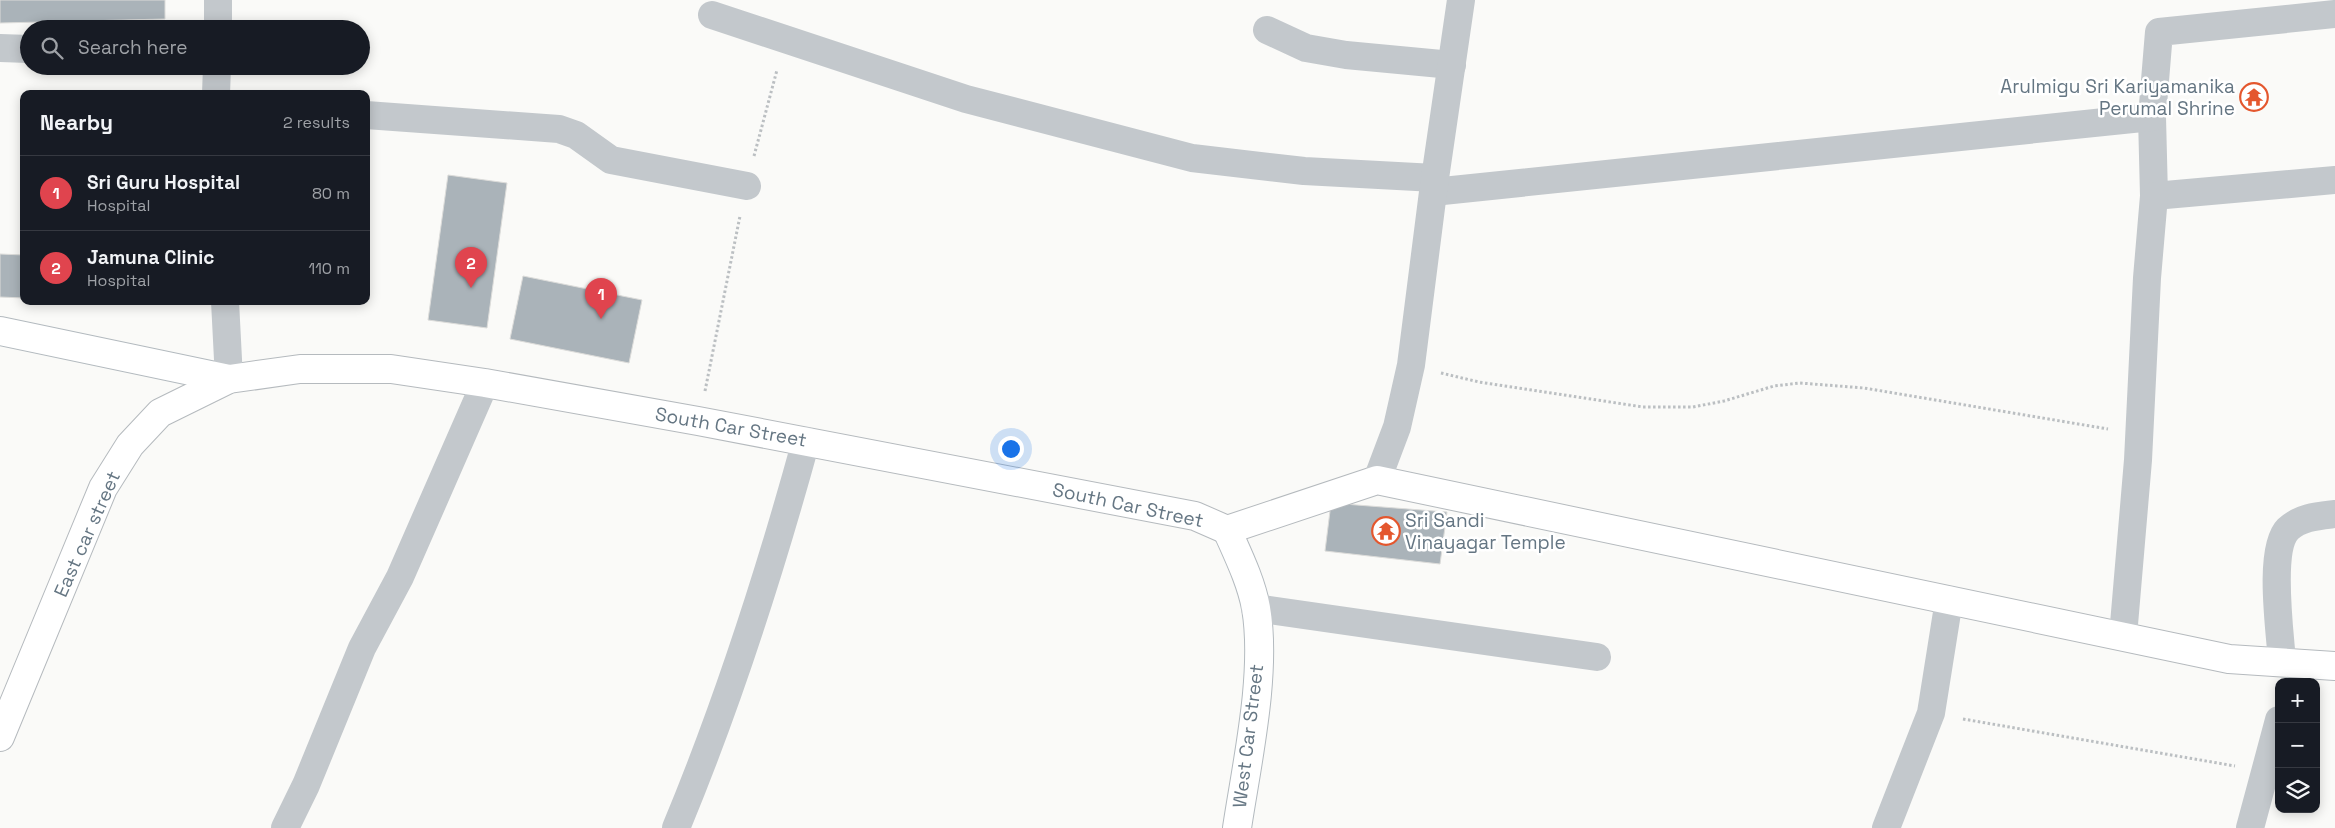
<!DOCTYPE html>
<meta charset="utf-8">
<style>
:root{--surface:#171b24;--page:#242831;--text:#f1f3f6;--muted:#9ea1a6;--line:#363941;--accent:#e4572e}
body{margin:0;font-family:"Space Grotesk",sans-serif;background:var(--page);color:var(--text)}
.controls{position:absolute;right:15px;bottom:15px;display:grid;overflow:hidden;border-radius:10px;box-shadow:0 2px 12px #0003}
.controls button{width:45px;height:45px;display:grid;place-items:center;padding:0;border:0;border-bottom:1px solid var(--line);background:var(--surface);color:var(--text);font:25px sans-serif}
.you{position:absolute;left:1010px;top:448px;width:18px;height:18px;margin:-12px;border:4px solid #fff;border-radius:50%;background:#1a73e8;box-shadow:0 0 0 8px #1a73e833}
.badge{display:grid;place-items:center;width:32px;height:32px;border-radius:50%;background:var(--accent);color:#fff;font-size:16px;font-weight:700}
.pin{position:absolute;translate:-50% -41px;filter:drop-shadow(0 1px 2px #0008)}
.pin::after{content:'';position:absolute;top:26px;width:18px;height:15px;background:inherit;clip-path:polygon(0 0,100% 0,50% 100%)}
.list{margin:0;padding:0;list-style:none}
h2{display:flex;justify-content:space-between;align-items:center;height:65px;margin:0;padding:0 20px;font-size:21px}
h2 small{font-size:16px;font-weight:400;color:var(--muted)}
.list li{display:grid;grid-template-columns:32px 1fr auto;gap:15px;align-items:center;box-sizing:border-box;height:75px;padding:0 20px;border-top:1px solid var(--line)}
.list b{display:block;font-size:19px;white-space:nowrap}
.list p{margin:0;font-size:16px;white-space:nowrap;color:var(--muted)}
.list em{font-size:16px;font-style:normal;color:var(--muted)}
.icon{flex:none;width:28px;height:28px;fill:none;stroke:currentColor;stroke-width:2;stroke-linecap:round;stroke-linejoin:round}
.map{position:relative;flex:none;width:2335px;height:828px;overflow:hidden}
.search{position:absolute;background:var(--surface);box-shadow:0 2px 12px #0003;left:20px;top:20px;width:350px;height:55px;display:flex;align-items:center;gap:12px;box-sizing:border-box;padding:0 18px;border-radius:28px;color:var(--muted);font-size:19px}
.panel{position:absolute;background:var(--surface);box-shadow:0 2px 12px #0003;left:20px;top:90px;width:350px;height:215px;border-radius:10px}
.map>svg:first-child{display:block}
.building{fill:#aab3b9;stroke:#dcdcda}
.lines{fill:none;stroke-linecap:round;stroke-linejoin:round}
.secondary-casing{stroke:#b3babf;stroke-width:30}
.primary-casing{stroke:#b5babe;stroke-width:30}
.path{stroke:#bbbfc2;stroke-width:3;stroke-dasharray:2.5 2.5;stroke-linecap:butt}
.minor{stroke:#c3c8cc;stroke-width:28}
.tertiary{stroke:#c3c8cc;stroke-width:28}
.secondary{stroke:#fff;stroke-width:28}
.primary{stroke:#fff;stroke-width:28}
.labels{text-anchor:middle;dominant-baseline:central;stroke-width:5;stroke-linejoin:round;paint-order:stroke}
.poi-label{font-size:19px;fill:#657683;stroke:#fff;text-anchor:end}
.street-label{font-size:19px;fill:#657683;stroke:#fff}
</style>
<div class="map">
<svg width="2335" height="828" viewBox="0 0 2335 828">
<rect width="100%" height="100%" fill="#fafaf8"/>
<g class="building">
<path d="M0,0H165V19L0,23Z"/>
<path d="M448,175L507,183L487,328L428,320Z"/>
<path d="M0,254L24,255V298L0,297Z"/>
<path d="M523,276L642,300L629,363L510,339Z"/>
<path d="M1331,503L1447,512L1440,564L1325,551Z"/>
</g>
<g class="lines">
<defs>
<g id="secondary">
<path d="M0,331L229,379"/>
<path d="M1227,530C1238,555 1251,581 1256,608C1267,673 1247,762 1237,828"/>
</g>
<path id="primary" d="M0,737L103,488L130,445L160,413L229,379L300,369H391L485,383L698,421L1195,516L1227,530L1377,480L2229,659L2335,666"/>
</defs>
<use href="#secondary" class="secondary-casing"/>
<use href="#primary" class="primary-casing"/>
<g class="path">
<path d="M754,156L777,70"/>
<path d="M1441,373L1479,382L1643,407H1693L1724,401L1774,386L1800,383L1864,388L2108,429"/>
<path d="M705,391L740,216"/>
<path d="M1963,719L2235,766"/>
</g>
<g class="minor">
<path d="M2335,14L2159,32L2152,117L2154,196L2335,180"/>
<path d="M712,15L966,99L1192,158L1304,171L1435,178"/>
<path d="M1267,30L1306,48L1346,55L1452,65"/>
<path d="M0,48L29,49"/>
<path d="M366,115L559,129L576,135L611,160L747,186"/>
<path d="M1433,192L2152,117"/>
<path d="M1255,608L1597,657"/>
<path d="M2123,636L2138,460L2147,278L2154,196"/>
<path d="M2282,661C2280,632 2268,549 2288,529C2301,517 2318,516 2335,514"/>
<path d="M285,828L306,785L362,648L400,577L485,383"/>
<path d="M676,828C728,703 770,572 806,441"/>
<path d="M1886,828L1931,713L1949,600"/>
<path d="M2250,828L2279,720"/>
</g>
<g class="tertiary">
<path d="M218,29V0"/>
<path d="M216,94L217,66"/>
<path d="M225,301L229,379"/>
<path d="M1377,480L1397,427L1411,365L1433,192L1461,0"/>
</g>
<use href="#secondary" class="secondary"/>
<use href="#primary" class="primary"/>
</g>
<defs>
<symbol id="temple-ring" viewBox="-11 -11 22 22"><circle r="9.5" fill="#fff" stroke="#e4572e" stroke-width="1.5"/><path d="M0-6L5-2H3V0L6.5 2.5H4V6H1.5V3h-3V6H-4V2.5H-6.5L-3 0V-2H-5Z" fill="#e4572e"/></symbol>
</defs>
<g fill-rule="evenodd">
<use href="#temple-ring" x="2238" y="81" width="32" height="32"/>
<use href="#temple-ring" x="1370" y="515" width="32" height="32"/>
</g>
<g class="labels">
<g class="poi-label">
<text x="2235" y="86">Arulmigu Sri Kariyamanika<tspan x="2235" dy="22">Perumal Shrine</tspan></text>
<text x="1405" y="520" text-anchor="start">Sri Sandi<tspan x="1405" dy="22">Vinayagar Temple</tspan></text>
</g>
<g class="street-label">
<text transform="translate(731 427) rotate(10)">South Car Street</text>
<text transform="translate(1128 505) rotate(12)">South Car Street</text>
<text transform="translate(87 534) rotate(-66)">East car street</text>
<text transform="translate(1248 736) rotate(-83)">West Car Street</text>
</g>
</g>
</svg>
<div class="controls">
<button>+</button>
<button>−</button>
<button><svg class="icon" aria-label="layers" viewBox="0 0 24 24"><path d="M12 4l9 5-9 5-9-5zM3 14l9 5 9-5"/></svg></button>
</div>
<div class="you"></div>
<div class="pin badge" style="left:601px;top:319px;background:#e0444e">1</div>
<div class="pin badge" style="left:471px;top:288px;background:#e0444e">2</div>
<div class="search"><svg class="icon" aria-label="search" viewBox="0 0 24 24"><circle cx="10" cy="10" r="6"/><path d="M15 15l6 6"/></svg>Search here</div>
<section class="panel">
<h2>Nearby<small>2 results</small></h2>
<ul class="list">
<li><span class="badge" style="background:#e0444e">1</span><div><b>Sri Guru Hospital</b><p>Hospital</p></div><em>80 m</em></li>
<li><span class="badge" style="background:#e0444e">2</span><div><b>Jamuna Clinic</b><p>Hospital</p></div><em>110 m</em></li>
</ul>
</section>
</div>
